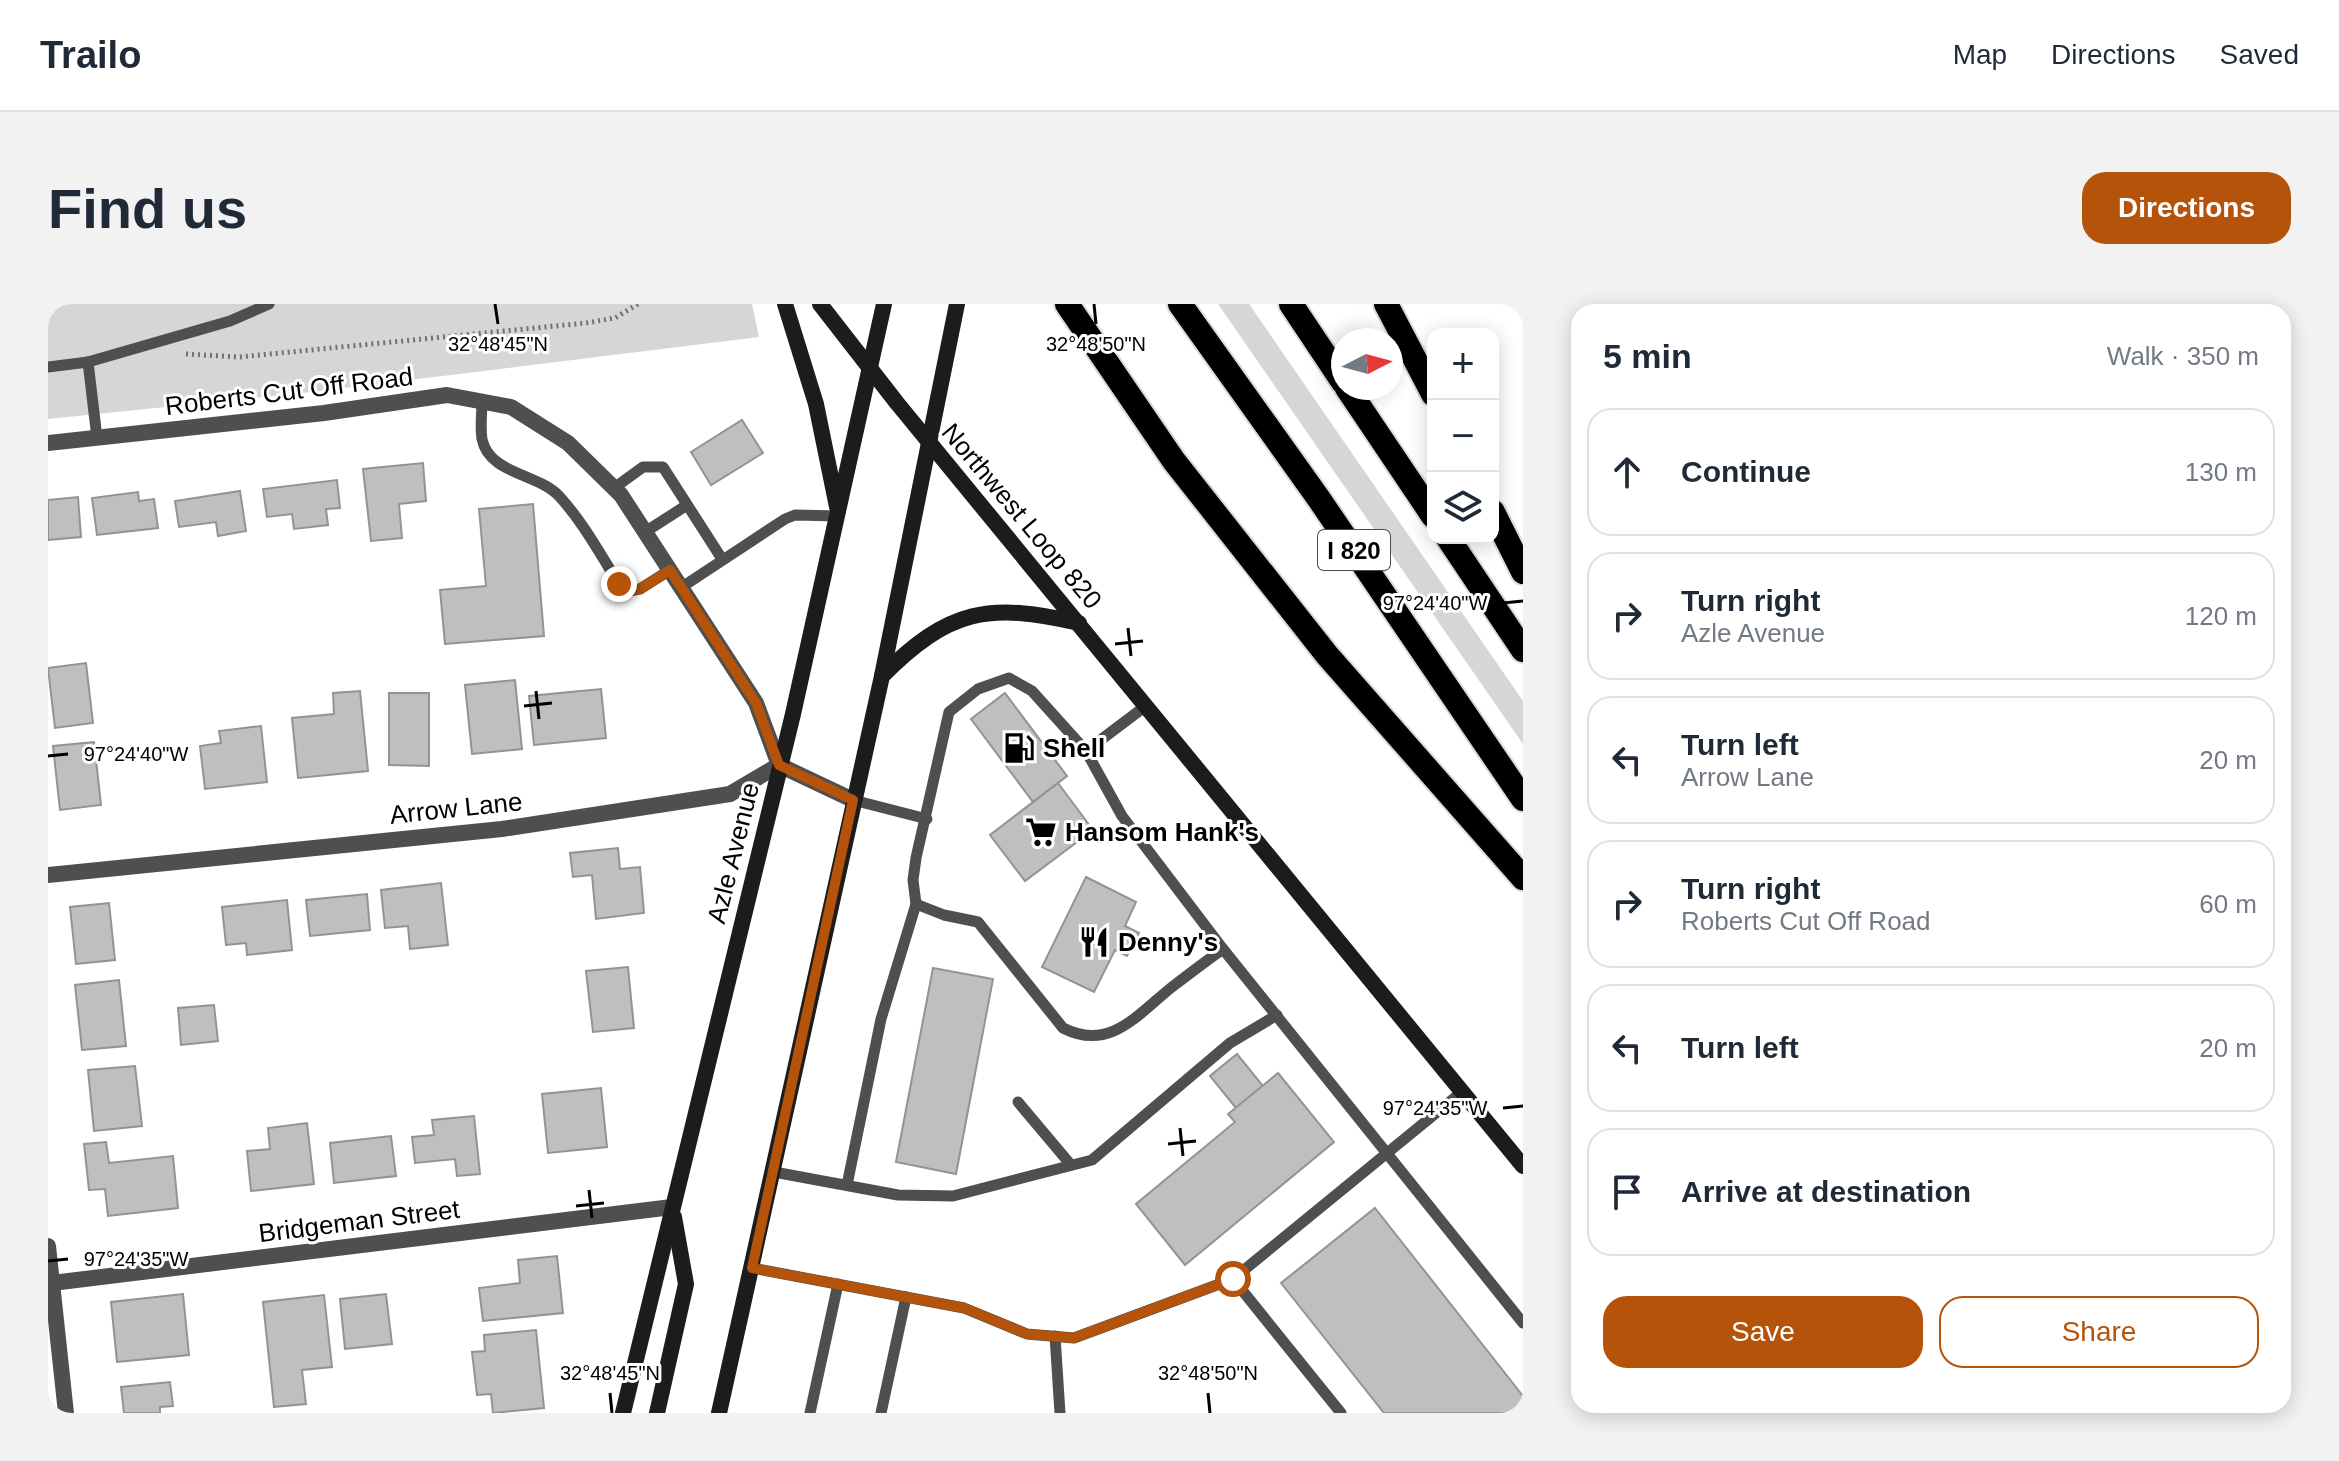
<!DOCTYPE html>
<meta charset="utf-8">
<style>
:root{--surface:#fff;--page:#f2f2f3;--text:#1f2937;--muted:#747a83;--line:#e0e1e3;--accent:#b45309}
body{margin:0;font-family:Helvetica,sans-serif;background:var(--page);color:var(--text)}
.controls{position:absolute;right:24px;top:24px;display:grid;overflow:hidden;border-radius:16px;box-shadow:0 4px 20px #0003}
.controls button{width:72px;height:72px;display:grid;place-items:center;padding:0;border:0;border-bottom:2px solid var(--line);background:var(--surface);color:var(--text);font:40px sans-serif}
.compass{position:absolute;left:1283px;top:24px;width:72px;height:72px;border-radius:50%;background:var(--surface);box-shadow:0 4px 20px #0003;rotate:84deg}
.stop{position:absolute;width:24px;height:24px;margin:-18px;border:6px solid #b45309;border-radius:50%;background:#fff}
.stop.end{background:#b45309;border-color:#fff;box-shadow:0 2px 8px #0008}
.list{margin:0;padding:0;list-style:none}
h2{display:flex;justify-content:space-between;align-items:center;height:104px;margin:0;padding:0 32px;font-size:34px}
h2 small{font-size:26px;font-weight:400;color:var(--muted)}
.list li{display:grid;grid-template-columns:52px 1fr auto;gap:24px;align-items:center;box-sizing:border-box;height:128px;margin:0 16px 16px;padding:0 16px;border:2px solid var(--line);border-radius:24px}
.list b{display:block;font-size:30px;white-space:nowrap}
.list p{margin:0;font-size:26px;white-space:nowrap;color:var(--muted)}
.list em{font-size:26px;font-style:normal;color:var(--muted)}
.actions{display:flex;gap:16px;padding:24px 32px}
.actions a{flex:1;padding:18px 0;border:2px solid var(--accent);border-radius:24px;text-align:center;font-size:28px;color:var(--accent)}
.actions .main{background:var(--accent);color:#fff}
.icon{flex:none;width:44px;height:44px;fill:none;stroke:currentColor;stroke-width:2;stroke-linecap:round;stroke-linejoin:round}
.map{position:relative;flex:none;width:1475px;height:1109px;overflow:hidden;border-radius:24px}
header{display:flex;align-items:center;gap:48px;box-sizing:border-box;height:112px;padding:0 40px;background:var(--surface);border-bottom:2px solid var(--line)}
header strong{font-size:38px}
nav{display:flex;gap:44px;margin-inline-start:auto;font-size:28px}
.intro{display:flex;align-items:center;justify-content:space-between;box-sizing:border-box;height:192px;padding:0 48px}
h1{margin:0;font-size:56px}
.button{padding:20px 36px;border-radius:24px;background:var(--accent);color:#fff;font-size:28px;font-weight:700}
main{display:flex;gap:48px;padding:0 48px}
aside{flex:1;background:var(--surface);border-radius:24px;box-shadow:0 4px 20px #0003}
.map>svg:first-child{display:block}
.green{fill:#d6d6d6}
.building{fill:#bfbfbf;stroke:#939393;stroke-width:2}
.lines{fill:none;stroke-linecap:round;stroke-linejoin:round}
.motorway-casing{stroke:#dbdbdb;stroke-width:28}
.path{stroke:#717171;stroke-width:5;stroke-dasharray:2 4;stroke-linecap:butt}
.service{stroke:#4f4f4f;stroke-width:11}
.minor{stroke:#4f4f4f;stroke-width:16}
.tertiary{stroke:#4f4f4f;stroke-width:16}
.secondary{stroke:#1c1c1c;stroke-width:16}
.motorway{stroke:#000;stroke-width:24}
.route{stroke:#b45309;stroke-width:10}
.ticks{fill:none;stroke:#000;stroke-width:3}
.labels{text-anchor:middle;dominant-baseline:central;stroke-width:6;stroke-linejoin:round;paint-order:stroke}
.shield{fill:#fff;stroke:#4c4c4c;stroke-width:2}
.shield-label{font-size:24px;font-weight:bold;fill:#000}
.street-label{font-size:26px;fill:#000;stroke:#fff}
.poi-label{font-size:26px;font-weight:bold;fill:#000;stroke:#fff;text-anchor:start}
.ticks-label{font-size:20px;text-anchor:middle;fill:#000;stroke:#fff;stroke-width:6;stroke-linejoin:round;paint-order:stroke}
</style>
<header>
<strong>Trailo</strong>
<nav><a>Map</a><a>Directions</a><a>Saved</a></nav>
</header>
<div class="intro"><h1>Find us</h1><a class="button">Directions</a></div>
<main>
<div class="map">
<svg width="1475" height="1109" viewBox="0 0 1475 1109">
<rect width="100%" height="100%" fill="#fff"/>
<g class="green">
<path d="M0,0H704L711,33L264,88L0,115Z"/>
<path d="M1170,0H1201L1475,397V440Z"/>
</g>
<g class="building">
<path d="M694,116L715,149L663,181L643,148Z"/>
<path d="M375,159L378,197L351,200L354,234L323,237L315,165Z"/>
<path d="M289,176L292,204L278,205L280,221L246,225L244,210L219,213L215,185Z"/>
<path d="M192,187L198,227L170,232L168,218L131,223L127,197Z"/>
<path d="M90,188L91,197L106,195L110,224L49,231L44,194Z"/>
<path d="M30,193L33,233L0,236V196Z"/>
<path d="M485,200L496,332L397,340L392,286L438,282L431,205Z"/>
<path d="M38,359L45,419L7,424L0,364Z"/>
<path d="M467,376L474,445L424,450L417,381Z"/>
<path d="M553,385L558,434L486,441L481,392Z"/>
<path d="M312,387L320,467L250,474L244,414L286,410L285,389Z"/>
<path d="M341,389H381V462L341,461Z"/>
<path d="M957,389L1019,472L985,498L923,415Z"/>
<path d="M213,422L219,478L157,485L152,442L173,439L171,427Z"/>
<path d="M46,438L53,501L12,506L5,442Z"/>
<path d="M1010,479L1045,526L977,577L942,531Z"/>
<path d="M570,544L572,565L592,563L596,609L548,615L544,571L525,573L522,549Z"/>
<path d="M1038,573L1088,598L1077,622L1091,629L1079,652L1067,646L1046,688L994,663Z"/>
<path d="M393,579L400,641L362,645L360,622L337,624L333,586Z"/>
<path d="M319,590L322,626L262,632L258,596Z"/>
<path d="M239,596L244,646L199,651L198,639L178,641L174,603Z"/>
<path d="M61,599L67,656L28,660L22,603Z"/>
<path d="M580,663L586,724L545,728L538,667Z"/>
<path d="M885,664L945,675L908,870L848,858Z"/>
<path d="M71,676L78,742L34,746L27,681Z"/>
<path d="M166,701L170,737L133,741L130,704Z"/>
<path d="M1189,750L1215,782L1188,804L1162,772Z"/>
<path d="M87,762L94,822L46,827L40,766Z"/>
<path d="M1230,769L1286,838L1137,961L1088,900L1187,818L1180,810Z"/>
<path d="M553,784L559,843L500,849L494,790Z"/>
<path d="M426,812L432,870L409,872L407,855L367,859L364,833L386,831L384,816Z"/>
<path d="M259,819L266,880L203,887L199,847L222,845L220,824Z"/>
<path d="M343,832L348,872L286,879L282,839Z"/>
<path d="M58,838L61,859L125,852L130,904L60,912L57,885L41,886L36,840Z"/>
<path d="M1327,904L1475,1092V1109H1336L1233,979Z"/>
<path d="M509,952L515,1009L435,1017L431,984L472,979L470,956Z"/>
<path d="M135,990L141,1051L69,1058L63,998Z"/>
<path d="M338,990L344,1040L297,1045L292,995Z"/>
<path d="M276,991L284,1063L254,1066L258,1100L226,1103L215,998Z"/>
<path d="M488,1026L496,1104L445,1109L443,1090L429,1091L424,1048L437,1047L436,1031Z"/>
<path d="M122,1078L125,1102L112,1103V1109H76L73,1083Z"/>
</g>
<g class="lines">
<defs>
<g id="motorway">
<path d="M1019,0L1126,157L1279,351L1475,574"/>
<path d="M1132,0L1271,195L1475,495"/>
<path d="M1243,0L1295,78"/>
<path d="M1338,0L1385,90"/>
<path d="M1299,84L1385,212"/>
<path d="M1445,208L1475,268"/>
<path d="M1400,234L1475,346"/>
</g>
</defs>
<use href="#motorway" class="motorway-casing"/>
<path class="path" d="M138,50L191,53L538,19L567,14L590,0"/>
<g class="service">
<path d="M0,63L40,58"/>
<path d="M434,97C434,109 432,123 434,135C441,170 489,169 511,192C535,218 552,250 571,280L581,287L592,285L622,266"/>
<path d="M49,134L40,58L182,17L221,0"/>
<path d="M566,184L595,163H615L674,255"/>
<path d="M597,228L639,201"/>
<path d="M634,283L737,215L747,211L791,212"/>
<path d="M1038,447L1074,512L1175,645C1158,657 1141,670 1124,683C1090,710 1062,748 1015,724L930,618L896,611L868,600L865,576L868,554L901,408L930,385L961,374L984,387L1038,447L1099,401"/>
<path d="M805,496L879,515"/>
<path d="M1175,645L1475,1019"/>
<path d="M970,798L1023,861"/>
<path d="M726,868L850,891L905,892L1044,856L1182,739L1229,711"/>
<path d="M799,881L833,715L868,600"/>
<path d="M704,964L916,1004L979,1030L1026,1034L1185,975"/>
<path d="M1007,1032L1012,1109"/>
<path d="M762,1109L790,980"/>
<path d="M833,1109L858,993"/>
<path d="M1293,1109L1185,975L1415,787"/>
</g>
<g class="minor">
<path d="M0,571L454,525L682,490L731,461L805,496"/>
<path d="M0,942L18,1109"/>
<path d="M4,979L624,903"/>
</g>
<path class="tertiary" d="M0,139L276,109L399,91L463,103L520,139L573,191L708,399L731,461"/>
<g class="secondary">
<path d="M737,0L768,100L789,203"/>
<path d="M772,0L849,99L1475,862"/>
<path d="M834,372C901,305 940,298 1031,319"/>
<path d="M575,1109L745,410L836,0"/>
<path d="M609,1109L638,980L626,913"/>
<path d="M671,1109L834,372L909,0"/>
</g>
<use href="#motorway" class="motorway"/>
</g>
<g class="lines">
<path class="route" d="M571,280L581,287L592,285L622,266L708,399L731,461L805,496L704,964L916,1004L979,1030L1026,1034L1185,975"/>
</g>
<path class="ticks" d="M447,0L450,20M1046,0L1048,20M1455,299L1475,297M1080,324L1083,352M1067,340L1095,337M488,387L491,415M476,402L504,399M0,452L20,450M1455,804L1475,802M1132,824L1135,852M1120,840L1148,837M541,886L544,914M528,902L556,899M0,957L20,955M562,1089L564,1109M1160,1089L1162,1109"/>
<defs>
<symbol id="fuel-bare" viewBox="-9 -9 18 18"><path d="M-5.5-6h7V0h2V4h1.3V-2.5L3-4.5l.8-.8L6-3V5H2.5V1h-1V6h-7ZM-4.2-4.7v3.2H.2V-4.7Z" fill="#000" stroke="#fff" stroke-width="2.5" paint-order="stroke"/></symbol>
<symbol id="supermarket-bare" viewBox="-9 -9 18 18"><path d="M-6-5.5h2.5l.6 2H6L4.5 2H-2.5L-4.4-4H-6ZM-1.5 3.2a1.3 1.3 0 1 0 .1 0ZM3 3.2a1.3 1.3 0 1 0 .1 0Z" fill="#000" stroke="#fff" stroke-width="2.5" paint-order="stroke"/></symbol>
<symbol id="restaurant-bare" viewBox="-9 -9 18 18"><path d="M-5-6h1v4h1v-4h1v4h1v-4h1v5L-1.5 .5V6h-2V.5L-5-1ZM5-6V6H3V1.5H1.5Q1.5-4 5-6Z" fill="#000" stroke="#fff" stroke-width="2.5" paint-order="stroke"/></symbol>
</defs>
<g fill-rule="evenodd">
<use href="#fuel-bare" x="949" y="422" width="44" height="44"/>
<use href="#supermarket-bare" x="971" y="506" width="44" height="44"/>
<use href="#restaurant-bare" x="1024" y="616" width="44" height="44"/>
</g>
<g class="labels">
<rect class="shield" x="1270" y="226" width="72" height="40" rx="6"/>
<g class="shield-label">
<text x="1306" y="246">I 820</text>
</g>
<g class="street-label">
<text transform="translate(241 87) rotate(-7)">Roberts Cut Off Road</text>
<text transform="translate(974 212) rotate(50)">Northwest Loop 820</text>
<text transform="translate(408 504) rotate(-6)">Arrow Lane</text>
<text transform="translate(685 549) rotate(-76)">Azle Avenue</text>
<text transform="translate(311 917) rotate(-7)">Bridgeman Street</text>
</g>
<g class="poi-label">
<text x="995" y="444">Shell</text>
<text x="1017" y="528">Hansom Hank's</text>
<text x="1070" y="638">Denny's</text>
</g>
</g>
<g class="ticks-label">
<text x="450" y="47">32°48'45"N</text>
<text x="1048" y="47">32°48'50"N</text>
<text x="1387" y="306">97°24'40"W</text>
<text x="88" y="457">97°24'40"W</text>
<text x="1387" y="811">97°24'35"W</text>
<text x="88" y="962">97°24'35"W</text>
<text x="562" y="1076">32°48'45"N</text>
<text x="1160" y="1076">32°48'50"N</text>
</g>
</svg>
<div class="controls">
<button>+</button>
<button>−</button>
<button><svg class="icon" aria-label="layers" viewBox="0 0 24 24"><path d="M12 4l9 5-9 5-9-5zM3 14l9 5 9-5"/></svg></button>
</div>
<svg class="compass" viewBox="-18 -18 36 36"><path d="M0-13l5 13h-10z" fill="#e53935"/><path d="M0 13l5-13h-10z" fill="#747a83"/></svg>
<div class="stop" style="left:1185px;top:975px"></div>
<div class="stop end" style="left:571px;top:280px"></div>
</div>
<aside>
<h2>5 min<small>Walk · 350 m</small></h2>
<ul class="list">
<li><svg class="icon" aria-label="ahead" viewBox="0 0 24 24"><path d="M12 20V5M6 11l6-6 6 6"/></svg><div><b>Continue</b></div><em>130 m</em></li>
<li><svg class="icon" aria-label="right" viewBox="0 0 24 24"><path d="M7 20v-9h11M14 6l5 5-5 5"/></svg><div><b>Turn right</b><p>Azle Avenue</p></div><em>120 m</em></li>
<li><svg class="icon" aria-label="left" viewBox="0 0 24 24"><path d="M17 20v-9H6M10 6l-5 5 5 5"/></svg><div><b>Turn left</b><p>Arrow Lane</p></div><em>20 m</em></li>
<li><svg class="icon" aria-label="right" viewBox="0 0 24 24"><path d="M7 20v-9h11M14 6l5 5-5 5"/></svg><div><b>Turn right</b><p>Roberts Cut Off Road</p></div><em>60 m</em></li>
<li><svg class="icon" aria-label="left" viewBox="0 0 24 24"><path d="M17 20v-9H6M10 6l-5 5 5 5"/></svg><div><b>Turn left</b></div><em>20 m</em></li>
<li><svg class="icon" aria-label="arrive" viewBox="0 0 24 24"><path d="M6 21V4h12l-3 4 3 4H6"/></svg><div><b>Arrive at destination</b></div></li>
</ul>
<div class="actions"><a class="main">Save</a><a>Share</a></div>
</aside>
</main>
